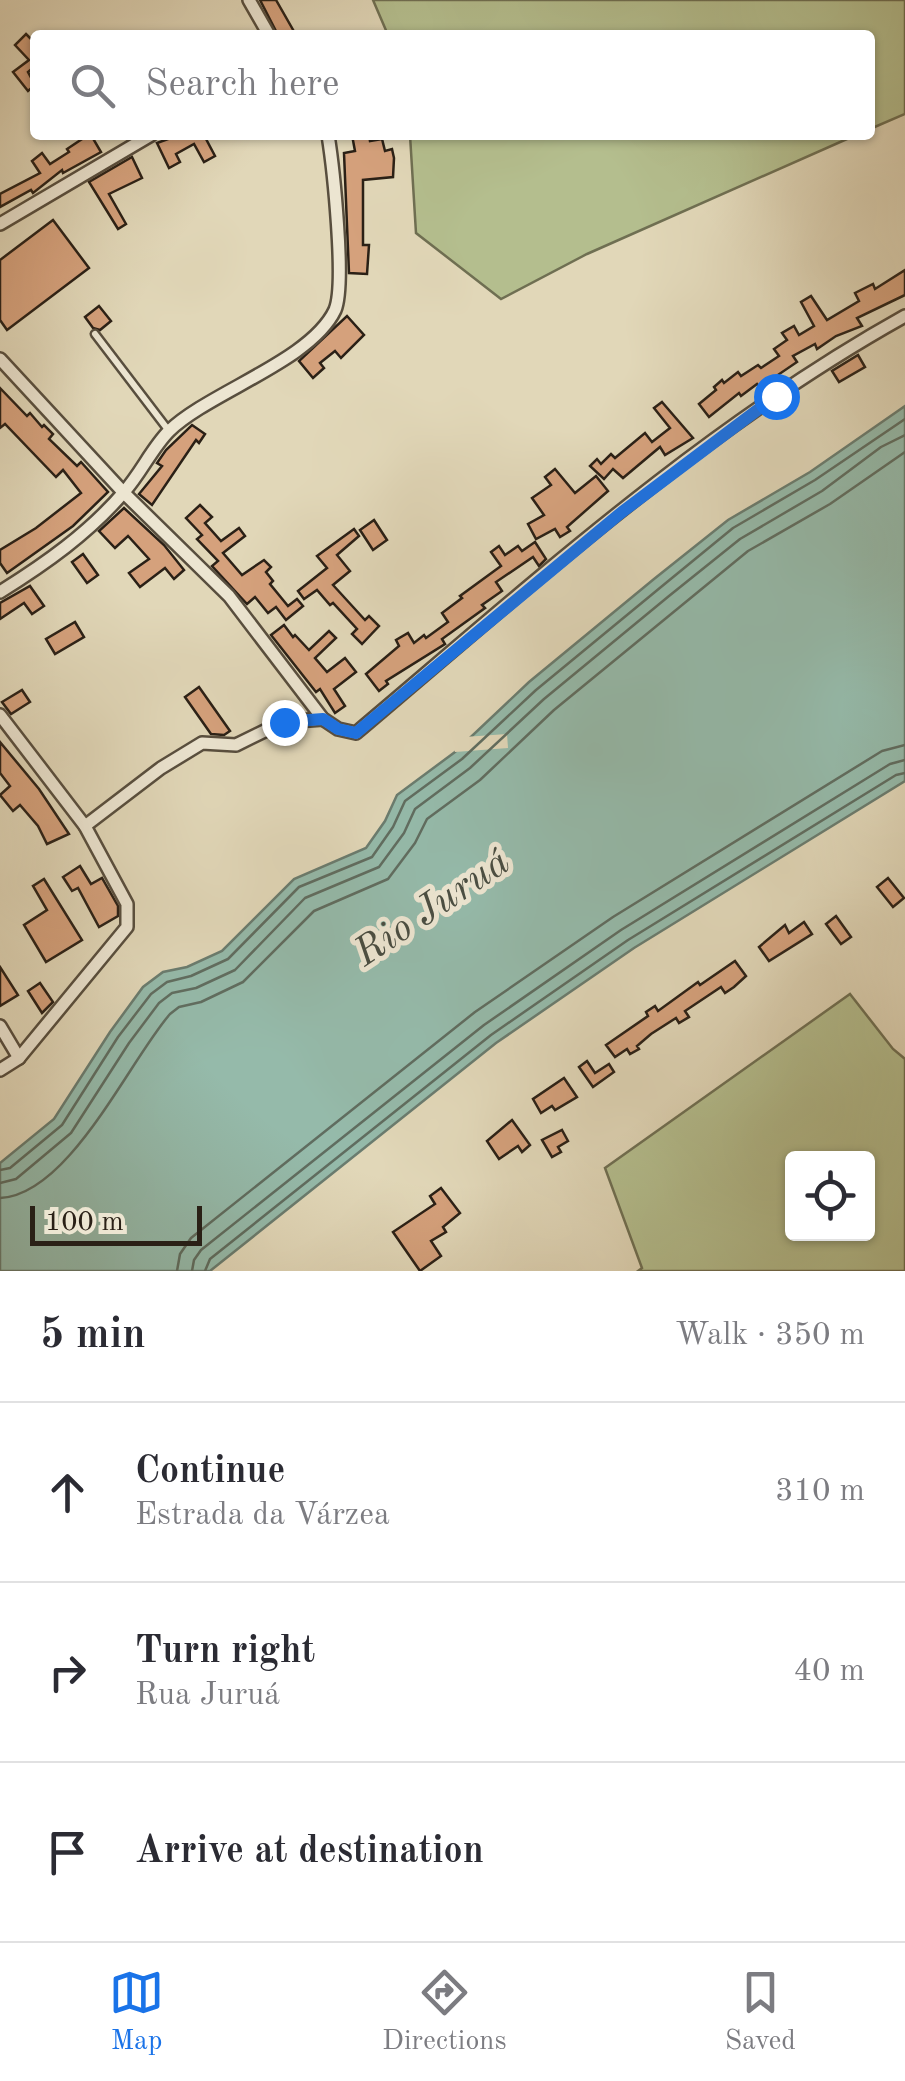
<!DOCTYPE html>
<meta charset="utf-8">
<style>
:root{--surface:#fff;--page:#f7f7f7;--text:#2b2b33;--muted:#7c7c81;--line:#e1e1e2;--accent:#1a73e8}
body{margin:0;font-family:"Old Standard TT",serif;background:var(--page);color:var(--text)}
.controls{position:absolute;right:30px;bottom:30px;display:grid;overflow:hidden;border-radius:10px;box-shadow:0 2px 8px #0004}
.controls button{width:90px;height:90px;display:grid;place-items:center;padding:0;border:0;border-bottom:2px solid var(--line);background:var(--surface);color:var(--text);font:50px sans-serif}
.scale{position:absolute;left:30px;bottom:25px;width:172px;box-sizing:border-box;padding-left:10px;border:5px solid #2a2016;border-top:0;font-size:28px;line-height:35px;white-space:nowrap;color:#2a2016;-webkit-text-stroke:8px #ece5d1;paint-order:stroke}
.stop{position:absolute;width:30px;height:30px;margin:-22px;border:8px solid #1a73e8;border-radius:50%;background:#fff}
.stop.end{background:#1a73e8;border-color:#fff;box-shadow:0 2px 10px #0008}
.list{margin:0;padding:0;list-style:none}
h2{display:flex;justify-content:space-between;align-items:center;height:130px;margin:0;padding:0 40px;font-size:42px}
h2 small{font-size:32px;font-weight:400;color:var(--muted)}
.list li{display:grid;grid-template-columns:65px 1fr auto;gap:30px;align-items:center;box-sizing:border-box;height:180px;padding:0 40px;border-top:2px solid var(--line)}
.list b{display:block;font-size:38px;white-space:nowrap}
.list p{margin:0;font-size:32px;white-space:nowrap;color:var(--muted)}
.list em{font-size:32px;font-style:normal;color:var(--muted)}
.icon{flex:none;width:55px;height:55px;fill:none;stroke:currentColor;stroke-width:2;stroke-linecap:round;stroke-linejoin:round}
.map{position:relative;flex:none;width:905px;height:1271px;overflow:hidden}
.search{position:absolute;background:var(--surface);box-shadow:0 2px 8px #0004;left:30px;right:30px;top:30px;height:110px;display:flex;align-items:center;gap:25px;box-sizing:border-box;padding:0 35px;border-radius:10px;color:var(--muted);font-size:38px}
.sheet{height:670px;background:var(--surface)}
nav{display:flex;justify-content:space-around;align-items:center;box-sizing:border-box;height:140px;border-top:2px solid var(--line);background:var(--surface);font-size:28px;color:var(--muted)}
nav a{display:grid;justify-items:center;gap:5px}
nav .on{color:var(--accent)}
.map>svg:first-child{display:block}
.green{fill:#b4be8e;stroke:#6f6f52;stroke-width:2.5;fill-rule:evenodd}
.water{fill:#95baaa;stroke:#6a7c6f;stroke-width:2.5}
.pier{fill:#e1d7b8}
.lines{fill:none;stroke-linecap:round;stroke-linejoin:round}
.shore{stroke:#606d60;stroke-width:2.5}
.building{fill:#d5a17c;stroke:#2a2016;stroke-width:2.5}
.lane-casing{stroke:#584e3e;stroke-width:11}
.street-casing{stroke:#584e3e;stroke-width:16}
.lane{stroke:#ece5d1;stroke-width:6}
.street{stroke:#ece5d1;stroke-width:11}
.route{stroke:#1a73e8;stroke-width:12}
.labels{text-anchor:middle;dominant-baseline:central;stroke-width:10;stroke-linejoin:round;paint-order:stroke}
.water-label{font-size:40px;font-style:italic;fill:#4a4e42;stroke:#ece5d1}
</style>
<div class="map">
<svg width="905" height="1271" viewBox="0 0 905 1271">
<rect width="100%" height="100%" fill="#e1d7b8"/>
<filter id="stains"><feTurbulence type="fractalNoise" baseFrequency=".002" numOctaves="4"/><feColorMatrix values="0 0 0 0 .2 0 0 0 0 .09 0 0 0 0 .02 0 0 0 .5 -.17"/></filter>
<radialGradient id="worn" r=".72"><stop offset=".6" stop-color="#630" stop-opacity="0"/><stop offset="1" stop-color="#630" stop-opacity=".3"/></radialGradient>
<g class="green">
<path d="M373,0H905V114L870,129V35H388Z"/>
<path d="M410,135H856L587,254L501,299L416,233Z"/>
<path d="M850,994L893,1049L905,1059V1271H638L642,1268L605,1168ZM868,1158V1234H792V1158Z"/>
</g>
<path class="water" d="M905,406V781L634,948L496,1043L210,1271H0V1163L54,1119L110,1032L143,987L163,972L187,967L222,951L294,879L366,848L385,821L397,795L455,752L529,682L654,579L728,520L810,472Z"/>
<path class="pier" d="M507,734L508,748L455,752L453,747L464,737Z"/>
<g class="lines">
<g class="shore">
<path d="M0,1170L10,1168L62,1125L118,1037L151,994L167,982L191,976L228,959L299,887L372,857L393,827L405,801L462,759L536,690L661,587L733,528L815,480L905,419"/>
<path d="M0,1183L16,1179L71,1133L129,1043L159,1003L172,993L196,988L235,970L305,898L379,867L404,833L415,809L470,768L544,699L669,596L740,539L822,491L881,447L905,435"/>
<path d="M0,1198C69,1195 129,1061 170,1014L179,1007L201,1002L243,982L314,911L388,879L415,843L427,819L480,780L554,710L748,551L830,504L905,452"/>
<path d="M177,1271L180,1254L191,1238L475,1012L613,917L882,751L905,745"/>
<path d="M192,1271L194,1260L201,1250L484,1025L621,930L890,764L905,760"/>
<path d="M205,1271L210,1259L491,1035L628,940L896,775L905,773"/>
</g>
</g>
<g class="building">
<path d="M260,0H276L296,35H278Z"/>
<path d="M26,34L35,43V66L28,72L35,85L28,91L13,72L29,60L15,45Z"/>
<path d="M80,135H91L101,152L63,173L62,170L33,193L31,190L0,207V194L40,173L32,161L42,153L50,164L69,152L67,149L82,139Z"/>
<path d="M179,135H209L205,137L215,156L204,162L194,144L176,154L180,162L169,168L157,143Z"/>
<path d="M352,135H369L370,141L382,139L385,151L392,149L394,158L393,177L363,180V245H369L367,274L349,273L344,153L355,151Z"/>
<path d="M132,157L142,178L109,194L126,224L118,229L89,182Z"/>
<path d="M53,220L89,268L7,330L0,320V260Z"/>
<path d="M905,270V295L857,318L862,326L836,336L817,349L815,344L793,356L797,362L769,381L771,384L762,390L757,384L741,396L739,393L709,417L699,404L716,390L714,387L722,380L724,383L738,372L741,376L758,365L761,368L779,356L774,349L787,340L782,333L794,326L799,335L814,326L801,302L811,296L827,320L859,301L855,293L873,284L875,289Z"/>
<path d="M99,306L111,321L100,330L93,328L85,317Z"/>
<path d="M347,316L364,335L341,358L335,351L320,363L324,368L313,378L299,361Z"/>
<path d="M858,355L865,367L839,382L832,371Z"/>
<path d="M0,388L27,416L30,413L42,427L44,425L53,434L49,439L77,466L81,462L108,492L73,526L7,573L0,563V550L36,528L81,493L63,470L56,477L5,424L0,428Z"/>
<path d="M662,402L693,438L665,455L660,447L623,478L613,469L604,479L590,466L597,459L601,464L611,454L615,458L645,433L652,442L670,428L654,408Z"/>
<path d="M192,425L205,434L199,443L196,440L152,505L139,494L162,466L157,463L166,450Z"/>
<path d="M555,469L575,493L596,476L608,491L567,527L570,531L560,537L555,529L536,539L528,524L544,515L532,498L551,485L545,477Z"/>
<path d="M200,505L212,517L205,523L221,541L239,528L245,536L223,553L242,575L264,560L271,567L266,572L273,581L270,584L288,606L297,599L303,606L286,620L276,607L268,613L255,597L247,604L212,566L218,561L197,539L202,535L186,518Z"/>
<path d="M124,508L164,545L184,570L174,579L165,568L140,587L129,573L149,559L128,536L115,548L99,531Z"/>
<path d="M374,520L387,540L373,550L360,530Z"/>
<path d="M354,529L359,536L337,555L350,571L333,585L365,620L369,616L379,626L362,644L352,634L357,629L333,603L330,605L317,590L304,599L298,591L327,568L317,556Z"/>
<path d="M535,542L546,559L539,566L533,557L496,582L502,591L482,605L485,608L442,639L445,644L386,681L388,684L379,691L366,674L399,646L396,640L408,633L414,643L424,635L426,638L448,622L442,613L462,598L460,596L501,566L491,552L499,546L505,555L518,546L522,551Z"/>
<path d="M83,554L98,575L87,583L72,562Z"/>
<path d="M30,586L44,606L32,614L24,603L0,619V603Z"/>
<path d="M75,622L84,637L55,654L46,639Z"/>
<path d="M284,625L293,637L295,635L309,650L329,631L336,638L315,658L327,672L345,658L356,672L334,689L345,706L335,713L320,689L316,692L271,635Z"/>
<path d="M199,687L230,731L224,735L211,734L185,697Z"/>
<path d="M22,690L30,702L11,714L2,702Z"/>
<path d="M0,742L39,789L69,834L47,844L38,826L20,805L13,811L0,795L10,786L0,773Z"/>
<path d="M80,866L91,884L102,878L118,906V916L99,927L78,888L72,891L63,877Z"/>
<path d="M888,878L904,898L893,907L877,887Z"/>
<path d="M44,879L82,940L46,962L24,925L47,910L33,886Z"/>
<path d="M836,916L851,937L841,944L826,924Z"/>
<path d="M804,922L812,934L769,961L759,947L785,925L789,933Z"/>
<path d="M735,961L746,976L734,987L725,993L721,987L685,1011L689,1017L679,1023L676,1018L651,1034L637,1046L639,1049L630,1054L627,1049L615,1057L606,1045L648,1016L646,1012L655,1006L658,1011L698,982L700,985Z"/>
<path d="M0,967L18,995L0,1006Z"/>
<path d="M40,983L53,1002L42,1013L28,991Z"/>
<path d="M587,1061L595,1073L609,1064L614,1072L593,1087L579,1067Z"/>
<path d="M564,1078L577,1097L555,1110L552,1106L541,1113L533,1099Z"/>
<path d="M512,1120L530,1145L522,1152L518,1146L499,1159L487,1141Z"/>
<path d="M562,1130L568,1141L558,1147L561,1152L552,1157L542,1140Z"/>
<path d="M441,1188L460,1213L443,1227L446,1232L431,1241L441,1256L420,1271L393,1232L435,1204L430,1196Z"/>
</g>
<g class="lines">
<defs>
<path id="lane" d="M95,334L169,431"/>
<g id="street">
<path d="M249,0L269,35"/>
<path d="M0,224L151,135"/>
<path d="M0,359L124,493L229,596L323,719L338,729L356,733C531,585 704,428 905,316"/>
<path d="M0,592C45,564 89,533 124,492C141,473 152,448 169,431C209,392 311,361 335,310C346,284 333,166 328,135"/>
<path d="M0,715L85,826L127,904V927L19,1058L0,1070"/>
<path d="M85,826L161,768L202,743L236,745L283,722L323,719"/>
<path d="M0,1026L19,1058"/>
</g>
</defs>
<use href="#lane" class="lane-casing"/>
<use href="#street" class="street-casing"/>
<use href="#lane" class="lane"/>
<use href="#street" class="street"/>
</g>
<g class="lines">
<path class="route" d="M284,722L323,719L338,729L356,733L622,512L776,396"/>
</g>
<g class="labels">
<g class="water-label">
<text transform="translate(433 909) rotate(-34)">Rio Juruá</text>
</g>
</g>
<rect width="100%" height="100%" filter="url(#stains)"/>
<rect width="100%" height="100%" fill="url(#worn)"/>
</svg>
<div class="controls">
<button><svg class="icon" aria-label="locate" viewBox="0 0 24 24"><circle cx="12" cy="12" r="6"/><path d="M12 2v4M12 18v4M2 12h4M18 12h4"/></svg></button>
</div>
<div class="scale">100 m</div>
<div class="stop" style="left:776px;top:396px"></div>
<div class="stop end" style="left:284px;top:722px"></div>
<div class="search"><svg class="icon" aria-label="search" viewBox="0 0 24 24"><circle cx="10" cy="10" r="6"/><path d="M15 15l6 6"/></svg>Search here</div>
</div>
<section class="sheet">
<h2>5 min<small>Walk · 350 m</small></h2>
<ul class="list">
<li><svg class="icon" aria-label="ahead" viewBox="0 0 24 24"><path d="M12 20V5M6 11l6-6 6 6"/></svg><div><b>Continue</b><p>Estrada da Várzea</p></div><em>310 m</em></li>
<li><svg class="icon" aria-label="right" viewBox="0 0 24 24"><path d="M7 20v-9h11M14 6l5 5-5 5"/></svg><div><b>Turn right</b><p>Rua Juruá</p></div><em>40 m</em></li>
<li><svg class="icon" aria-label="arrive" viewBox="0 0 24 24"><path d="M6 21V4h12l-3 4 3 4H6"/></svg><div><b>Arrive at destination</b></div></li>
</ul>
</section>
<nav>
<a class="on"><svg class="icon" aria-label="map" viewBox="0 0 24 24"><path d="M3 6l6-2 6 2 6-2v14l-6 2-6-2-6 2zM9 4v14M15 6v14"/></svg>Map</a>
<a><svg class="icon" aria-label="directions" viewBox="0 0 24 24"><path d="M12 3l9 9-9 9-9-9zM9 14v-3h6M13 9l2 2-2 2"/></svg>Directions</a>
<a><svg class="icon" aria-label="saved" viewBox="0 0 24 24"><path d="M7 4h10v16l-5-4-5 4z"/></svg>Saved</a>
</nav>
